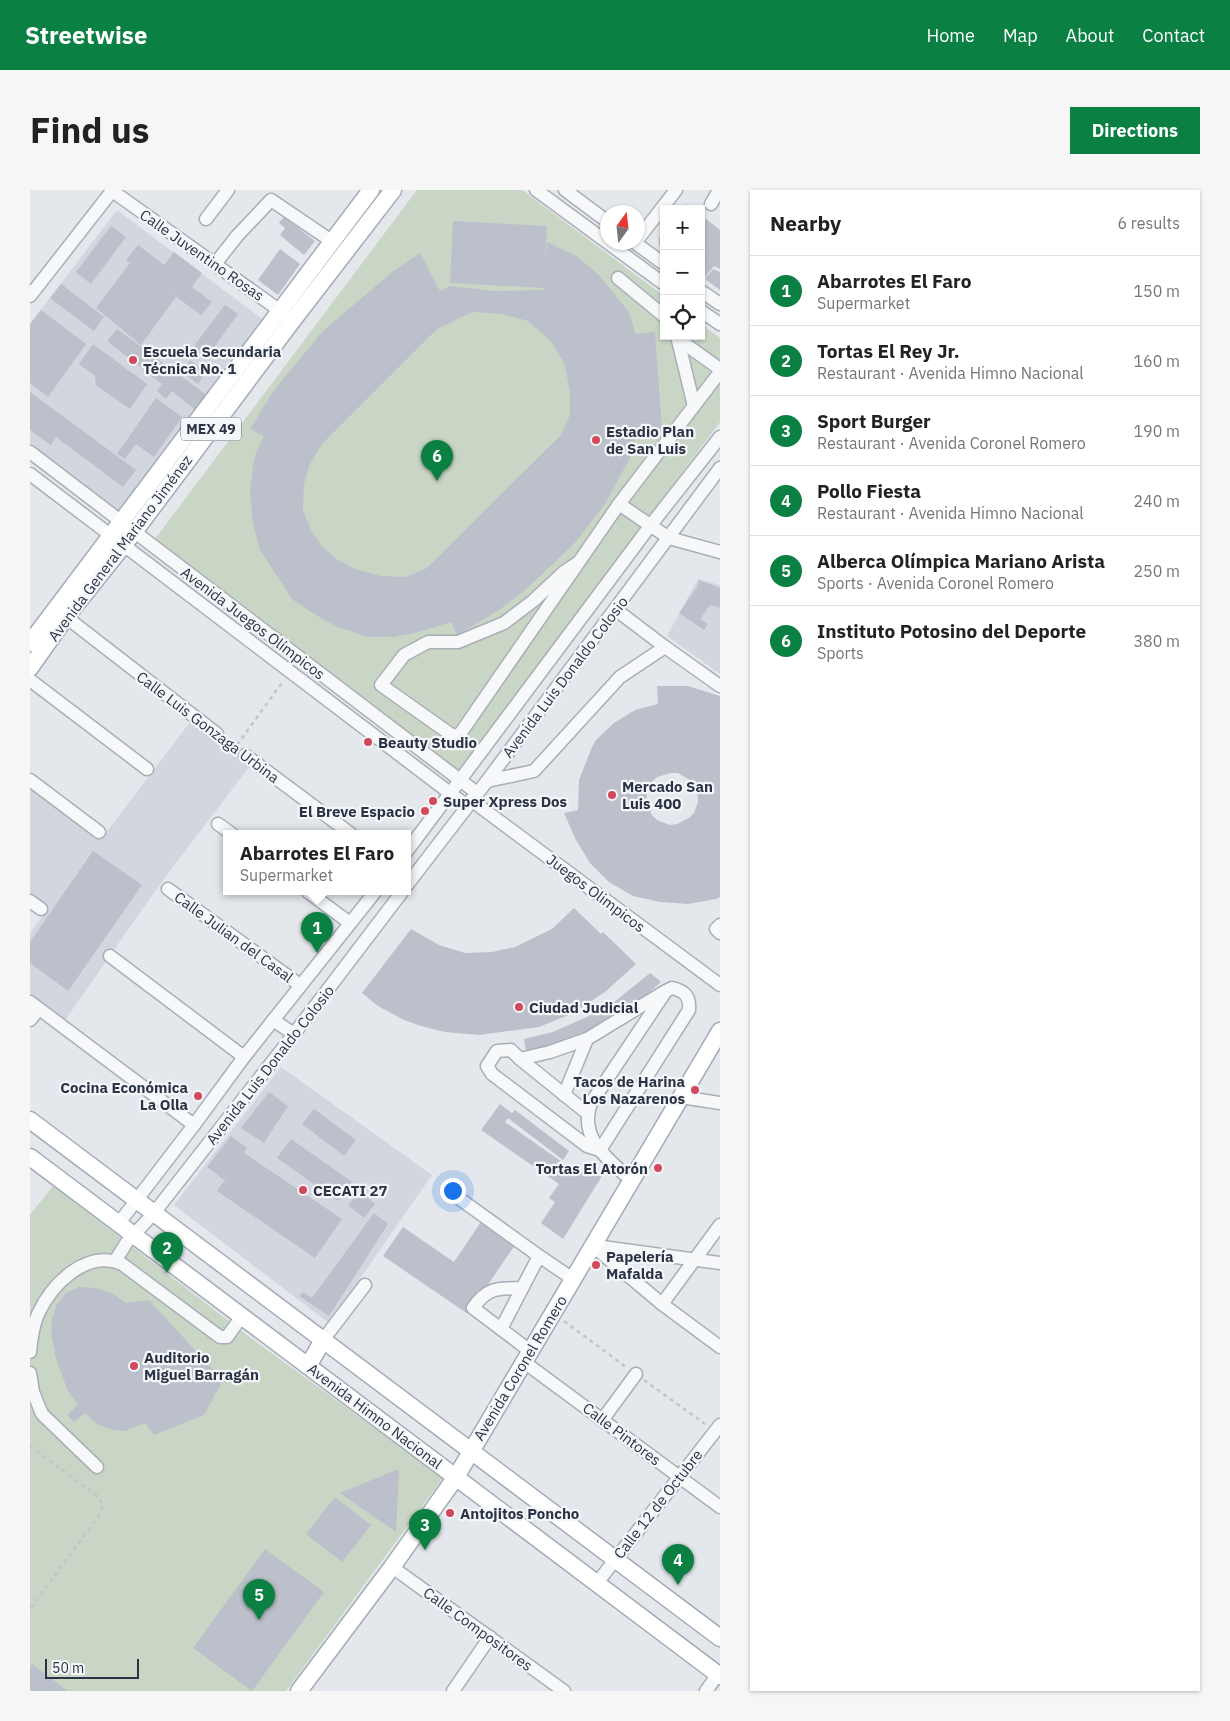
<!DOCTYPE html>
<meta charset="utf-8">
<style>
:root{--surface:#fff;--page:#f6f6f6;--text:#222;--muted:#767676;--line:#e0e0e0;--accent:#0b8043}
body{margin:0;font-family:"IBM Plex Sans",sans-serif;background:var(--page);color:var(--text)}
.controls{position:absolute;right:15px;top:15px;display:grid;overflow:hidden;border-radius:0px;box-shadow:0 1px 4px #0004}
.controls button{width:45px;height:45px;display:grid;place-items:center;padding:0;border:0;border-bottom:1px solid var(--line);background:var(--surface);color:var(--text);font:25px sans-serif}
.compass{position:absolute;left:570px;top:15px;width:45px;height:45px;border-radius:50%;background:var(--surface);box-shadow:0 1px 4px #0004;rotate:15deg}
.scale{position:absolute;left:15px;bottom:12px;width:94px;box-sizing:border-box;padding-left:5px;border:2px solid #2b3445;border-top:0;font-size:14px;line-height:18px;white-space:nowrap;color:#2b3445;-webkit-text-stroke:4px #f4f6f9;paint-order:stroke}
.you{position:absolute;left:422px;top:1000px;width:18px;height:18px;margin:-12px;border:4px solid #fff;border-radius:50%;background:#1a73e8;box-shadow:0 0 0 8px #1a73e833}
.badge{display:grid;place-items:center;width:32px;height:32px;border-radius:50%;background:var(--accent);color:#fff;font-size:16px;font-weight:700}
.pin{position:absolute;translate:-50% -41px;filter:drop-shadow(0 1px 2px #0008)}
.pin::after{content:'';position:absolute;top:26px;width:18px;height:15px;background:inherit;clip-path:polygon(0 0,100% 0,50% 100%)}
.popup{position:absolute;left:193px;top:640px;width:188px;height:65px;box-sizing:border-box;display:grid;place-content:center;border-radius:0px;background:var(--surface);filter:drop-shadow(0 1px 4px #0005);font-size:16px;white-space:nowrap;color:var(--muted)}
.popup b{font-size:19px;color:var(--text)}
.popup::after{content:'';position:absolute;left:50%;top:100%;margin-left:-10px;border:10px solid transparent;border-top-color:var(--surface)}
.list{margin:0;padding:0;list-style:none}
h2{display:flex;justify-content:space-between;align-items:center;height:65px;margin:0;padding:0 20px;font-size:21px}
h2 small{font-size:16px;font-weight:400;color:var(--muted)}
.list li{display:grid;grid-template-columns:32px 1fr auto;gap:15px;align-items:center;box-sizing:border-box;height:70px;padding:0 20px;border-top:1px solid var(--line)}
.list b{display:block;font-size:19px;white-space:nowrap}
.list p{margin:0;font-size:16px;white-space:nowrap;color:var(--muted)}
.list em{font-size:16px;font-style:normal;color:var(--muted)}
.icon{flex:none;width:28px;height:28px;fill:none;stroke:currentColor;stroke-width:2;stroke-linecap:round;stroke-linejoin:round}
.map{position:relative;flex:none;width:690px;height:1501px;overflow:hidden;border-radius:0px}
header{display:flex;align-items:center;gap:30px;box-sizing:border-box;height:70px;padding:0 25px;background:var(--accent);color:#fff}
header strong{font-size:24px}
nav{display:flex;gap:28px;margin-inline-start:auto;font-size:18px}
.intro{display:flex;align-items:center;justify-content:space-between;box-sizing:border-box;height:120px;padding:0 30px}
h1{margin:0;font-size:35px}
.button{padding:12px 22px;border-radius:0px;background:var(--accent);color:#fff;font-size:18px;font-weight:700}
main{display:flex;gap:30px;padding:0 30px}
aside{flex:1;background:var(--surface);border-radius:0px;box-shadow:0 1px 4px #0004}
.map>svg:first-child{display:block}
.built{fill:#d2d6de}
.green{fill:#c9d6c5}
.building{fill:#bbc0ca;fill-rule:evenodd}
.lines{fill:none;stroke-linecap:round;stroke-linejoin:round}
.minor-casing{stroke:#a9aeb7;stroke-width:15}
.major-casing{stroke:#a3abb8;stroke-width:19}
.path{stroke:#c2c5cb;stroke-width:2.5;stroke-dasharray:4 4;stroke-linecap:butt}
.minor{stroke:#f7f8fa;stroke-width:12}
.major{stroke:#fff;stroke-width:16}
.poi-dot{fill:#d1495b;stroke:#f4f6f9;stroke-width:2}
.labels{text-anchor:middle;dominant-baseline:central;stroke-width:4.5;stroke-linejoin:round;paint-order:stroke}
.shield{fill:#f4f6f9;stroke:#676e7b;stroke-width:1}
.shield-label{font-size:14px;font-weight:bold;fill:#2b3445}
.street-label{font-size:15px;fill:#2b3445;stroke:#f4f6f9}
.poi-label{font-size:15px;font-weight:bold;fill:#2b3445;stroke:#f4f6f9;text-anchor:start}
</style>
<header>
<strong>Streetwise</strong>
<nav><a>Home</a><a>Map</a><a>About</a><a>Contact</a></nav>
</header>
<div class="intro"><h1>Find us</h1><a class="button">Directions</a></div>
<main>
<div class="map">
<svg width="690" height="1501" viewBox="0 0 690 1501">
<rect width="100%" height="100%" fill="#e4e7ec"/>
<g class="built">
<path d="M87,20L235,131L88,324L0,258V134Z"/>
<path d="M668,389L690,395V484L637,446Z"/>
<path d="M164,527L223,572L130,694L31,836L0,813V743L18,719L0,705V596L72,648Z"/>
<path d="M251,877L402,985L299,1133L144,1015Z"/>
</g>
<g class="green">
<path d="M387,0H492L634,106V146H671V134L690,148V232L426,584L125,349Z"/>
<path d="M23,996L221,1148L413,1288L256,1501H0V1025Z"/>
</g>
<g class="building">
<path d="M656,14L663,19H652Z"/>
<path d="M671,25L690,40V79L684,76L675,87L671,84Z"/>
<path d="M254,27L285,51L274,65L250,45L255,38L249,33Z"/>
<path d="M423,31L517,36L515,79L517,52L546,66L568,84L595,117L601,127L605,144L625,142L632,238L608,240L600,268L575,314L544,354L493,402L469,420L427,445L421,432L393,441L364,447H338L305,436L281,422L262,409L230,360L223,334L220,304L223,276L226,262L234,246L220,239L244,200L293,141L361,83L390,63L410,101L420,96L465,101L514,100V98L420,93ZM442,122L472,124L498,131L522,152L535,175L540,203V225L530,246L397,378L376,387L351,386L325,379L306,369L291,355L281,340L273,320L274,294L279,276L292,254L407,139Z"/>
<path d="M81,36L96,47L61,94L46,82Z"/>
<path d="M634,42V58L629,55V48Z"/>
<path d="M108,55L134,75L144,62L172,83L162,97L182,112L171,125L96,70Z"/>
<path d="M250,59L270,74L248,105L228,90Z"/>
<path d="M100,73L146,107L111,155L66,118Z"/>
<path d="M683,79L690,82V100L675,89Z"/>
<path d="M31,94L74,127L64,141L20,108Z"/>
<path d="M195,115L208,124L177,167L164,156Z"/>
<path d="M11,120L56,154L18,207L0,193V134Z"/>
<path d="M87,139L178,206L167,221L142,201L136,209L127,201L132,194L77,151Z"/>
<path d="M63,154L117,194L100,219L66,195L65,186L49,174Z"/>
<path d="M160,170L176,183L168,194L152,182Z"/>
<path d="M0,202L106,280L93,297L26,247L21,255L0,240Z"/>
<path d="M126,208L152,227L124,267L106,254L95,269L87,264Z"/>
<path d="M669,390L690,398V418L680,415L670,429L678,434L674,440L649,423L667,397Z"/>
<path d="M627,496H658L690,506V707L686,709L658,714L630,712L603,706L579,692L560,673L546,650L534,623L548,620L549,590L562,557L566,550L584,533L605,520L628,514ZM641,583H648L660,590L667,600L668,612L664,623L659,628L647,634L640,635L627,630L622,625L616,612L618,598L622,592L627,587Z"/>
<path d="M63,661L112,695L38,801L0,773V752Z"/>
<path d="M544,718L571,744L573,742L606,774L575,802L541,824L509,837L449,845L415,842L391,836L374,830L348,816L332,803L381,739L409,755L435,763L462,762L485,757L522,739Z"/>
<path d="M620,783L631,792L600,819L559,843L527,855L496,862L494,849L523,842L577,818Z"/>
<path d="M239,902L258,916L234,953L211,938Z"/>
<path d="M470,914L482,923L475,932L549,984L557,974L572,986L533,1049L511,1033L525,1012L519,1008L529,994L451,940Z"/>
<path d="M284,919L326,950L314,966L272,934Z"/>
<path d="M485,920L539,961L533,970L478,928Z"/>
<path d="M201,946L217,958L214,963L312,1029L285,1068L187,1001L204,977L194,990L177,977Z"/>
<path d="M261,949L322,992L308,1011L247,968Z"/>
<path d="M330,1001L345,1014L334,1028L318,1015Z"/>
<path d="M344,1023L358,1034L299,1126L269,1106L273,1102L282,1108Z"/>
<path d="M453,1029L487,1052L438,1124L353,1066L373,1037L424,1072Z"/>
<path d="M49,1097L65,1098L82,1103L96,1113L119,1110L185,1182L196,1184L174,1225L124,1245L115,1233L95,1241L82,1240L67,1234L55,1223L44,1232L37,1225L48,1215L38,1201L26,1169L21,1142L22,1129L27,1114L36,1103Z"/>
<path d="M369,1279L366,1342L310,1303Z"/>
<path d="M305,1307L341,1335L312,1372L276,1344Z"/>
<path d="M235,1359L294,1402L222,1501L163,1458Z"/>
<path d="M2,1474L38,1501H0V1477Z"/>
</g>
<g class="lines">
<defs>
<g id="minor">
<path d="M81,0L256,125"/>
<path d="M506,0L634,94"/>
<path d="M535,0L578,32"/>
<path d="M681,14L689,0"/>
<path d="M176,29L198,0"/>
<path d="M608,49L646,0"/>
<path d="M604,52L634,74"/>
<path d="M185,74L207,46L241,10L303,52"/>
<path d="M588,88L634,126"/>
<path d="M671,101L690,114"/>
<path d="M0,106L82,1"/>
<path d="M671,121L690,134"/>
<path d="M647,146L664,216"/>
<path d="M649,148L648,149L690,179"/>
<path d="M690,182L589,314L639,348L690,362"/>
<path d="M0,262L447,603"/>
<path d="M0,284L437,616"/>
<path d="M549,372L534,382L503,411L474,433L428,452H398L374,465L351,495L423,546L430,544C483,468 536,391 589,314"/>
<path d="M585,419L635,457"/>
<path d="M36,427L187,544"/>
<path d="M0,490L117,579"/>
<path d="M215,565L321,644"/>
<path d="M0,590L69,642"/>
<path d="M457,591L504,581L590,487L635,457L690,496"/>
<path d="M441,610L690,795"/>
<path d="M188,634L202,644"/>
<path d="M377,661L620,336L690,247"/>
<path d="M377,695L457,591L690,278"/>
<path d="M138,699L270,795"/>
<path d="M278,702L320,733"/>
<path d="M0,711L11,719"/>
<path d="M690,735L686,739L690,743"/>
<path d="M80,766L214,867"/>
<path d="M0,812L164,935"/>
<path d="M0,830L9,819"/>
<path d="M243,830L264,844"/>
<path d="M490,869L557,923"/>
<path d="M534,905L557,849"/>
<path d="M651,907L690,913"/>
<path d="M570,960L659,820C660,806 655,801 642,798L636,801L561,913C548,948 578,969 601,990"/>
<path d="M570,960L557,956L462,884L457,876L467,861L481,860L490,869L520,862L557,849L634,802"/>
<path d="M423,1004L509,1066L471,1139L500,1161"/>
<path d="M89,1033L164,935L214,867L345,702"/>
<path d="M563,1056L632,1114L690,1157"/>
<path d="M565,1056L690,1073"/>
<path d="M509,1066L543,1089"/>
<path d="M85,1071L97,1052L124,1023L264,844L372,702"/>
<path d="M632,1114L690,1035"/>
<path d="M471,1139L443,1118C458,1096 469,1099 492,1098"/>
<path d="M293,1150L335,1095"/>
<path d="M0,1162C1,1150 3,1136 8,1124C22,1094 56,1059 92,1074L190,1147H197L212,1126"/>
<path d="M494,1172L690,1317"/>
<path d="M0,1183L3,1202L12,1224L67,1277"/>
<path d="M573,1229L606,1184"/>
<path d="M362,1377L534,1501"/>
<path d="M567,1393L690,1235"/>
<path d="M423,1501L460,1447"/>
<path d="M676,1501L688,1484"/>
</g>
<g id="major">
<path d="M0,453L341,0"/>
<path d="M0,478L36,427L104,342L263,130L363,0"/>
<path d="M0,930L690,1448"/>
<path d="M0,967L690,1486"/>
<path d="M278,1176L293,1150"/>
<path d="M269,1501L362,1377L426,1287L690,841"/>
</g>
</defs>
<use href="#minor" class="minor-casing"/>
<use href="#major" class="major-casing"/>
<g class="path">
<path d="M196,551L205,558"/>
<path d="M207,555L254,490"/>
<path d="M534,1131L596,1177"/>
<path d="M614,1190L675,1234"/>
<path d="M0,1256L66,1305C72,1311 73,1315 71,1323L0,1419"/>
</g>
<use href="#minor" class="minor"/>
<use href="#major" class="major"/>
</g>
<g class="poi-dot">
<circle cx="103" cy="170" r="5"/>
<circle cx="566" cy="250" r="5"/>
<circle cx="338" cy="552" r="5"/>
<circle cx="582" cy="605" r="5"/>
<circle cx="403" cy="611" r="5"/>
<circle cx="395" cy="621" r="5"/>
<circle cx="489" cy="817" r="5"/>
<circle cx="665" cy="900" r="5"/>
<circle cx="168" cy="906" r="5"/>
<circle cx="628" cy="978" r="5"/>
<circle cx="273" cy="1000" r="5"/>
<circle cx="566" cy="1075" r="5"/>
<circle cx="104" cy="1176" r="5"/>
<circle cx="420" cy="1323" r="5"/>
</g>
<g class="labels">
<rect class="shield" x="151" y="227.5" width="60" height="23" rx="4"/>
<g class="shield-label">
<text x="181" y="239">MEX 49</text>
</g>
<g class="street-label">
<text transform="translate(172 65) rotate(35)">Calle Juventino Rosas</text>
<text transform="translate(90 358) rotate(-53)">Avenida General Mariano Jiménez</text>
<text transform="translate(223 433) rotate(37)">Avenida Juegos Olímpicos</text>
<text transform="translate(535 487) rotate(-53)">Avenida Luis Donaldo Colosio</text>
<text transform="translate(178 537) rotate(37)">Calle Luis Gonzaga Urbina</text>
<text transform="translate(566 703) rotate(37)">Juegos Olimpicos</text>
<text transform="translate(204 747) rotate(36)">Calle Julian del Casal</text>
<text transform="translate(240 875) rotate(-52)">Avenida Luis Donaldo Colosio</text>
<text transform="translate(490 1178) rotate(-59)">Avenida Coronel Romero</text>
<text transform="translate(345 1226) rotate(37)">Avenida Himno Nacional</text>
<text transform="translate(592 1244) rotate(37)">Calle Pintores</text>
<text transform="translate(628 1314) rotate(-52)">Calle 12 de Octubre</text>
<text transform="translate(448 1439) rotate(36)">Calle Compositores</text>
</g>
<g class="poi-label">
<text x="113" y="161">Escuela Secundaria<tspan x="113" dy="17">Técnica No. 1</tspan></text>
<text x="576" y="241">Estadio Plan<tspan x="576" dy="17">de San Luis</tspan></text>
<text x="348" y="552">Beauty Studio</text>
<text x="592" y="596">Mercado San<tspan x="592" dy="17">Luis 400</tspan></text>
<text x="413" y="611">Super Xpress Dos</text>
<text x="385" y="621" text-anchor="end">El Breve Espacio</text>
<text x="499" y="817">Ciudad Judicial</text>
<text x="655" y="891" text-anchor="end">Tacos de Harina<tspan x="655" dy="17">Los Nazarenos</tspan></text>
<text x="158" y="897" text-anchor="end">Cocina Económica<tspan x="158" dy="17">La Olla</tspan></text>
<text x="618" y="978" text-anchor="end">Tortas El Atorón</text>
<text x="283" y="1000">CECATI 27</text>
<text x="576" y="1066">Papelería<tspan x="576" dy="17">Mafalda</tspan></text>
<text x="114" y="1167">Auditorio<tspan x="114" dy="17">Miguel Barragán</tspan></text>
<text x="430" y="1323">Antojitos Poncho</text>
</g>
</g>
</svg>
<div class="controls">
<button>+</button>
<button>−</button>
<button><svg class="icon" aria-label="locate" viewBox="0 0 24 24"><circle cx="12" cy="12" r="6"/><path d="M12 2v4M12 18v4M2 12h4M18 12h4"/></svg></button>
</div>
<svg class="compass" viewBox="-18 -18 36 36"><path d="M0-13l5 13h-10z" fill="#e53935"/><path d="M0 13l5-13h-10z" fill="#767676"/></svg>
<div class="scale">50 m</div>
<div class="you"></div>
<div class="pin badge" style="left:287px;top:763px">1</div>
<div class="popup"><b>Abarrotes El Faro</b>Supermarket</div>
<div class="pin badge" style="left:137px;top:1083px">2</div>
<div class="pin badge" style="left:395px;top:1360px">3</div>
<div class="pin badge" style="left:648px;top:1395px">4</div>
<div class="pin badge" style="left:229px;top:1430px">5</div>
<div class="pin badge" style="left:407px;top:291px">6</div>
</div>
<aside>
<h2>Nearby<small>6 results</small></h2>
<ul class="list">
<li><span class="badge">1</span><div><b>Abarrotes El Faro</b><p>Supermarket</p></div><em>150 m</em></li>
<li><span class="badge">2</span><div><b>Tortas El Rey Jr.</b><p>Restaurant · Avenida Himno Nacional</p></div><em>160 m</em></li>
<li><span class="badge">3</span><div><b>Sport Burger</b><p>Restaurant · Avenida Coronel Romero</p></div><em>190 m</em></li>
<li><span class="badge">4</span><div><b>Pollo Fiesta</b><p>Restaurant · Avenida Himno Nacional</p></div><em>240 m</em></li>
<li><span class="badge">5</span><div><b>Alberca Olímpica Mariano Arista</b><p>Sports · Avenida Coronel Romero</p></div><em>250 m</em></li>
<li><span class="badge">6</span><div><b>Instituto Potosino del Deporte</b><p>Sports</p></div><em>380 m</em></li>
</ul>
</aside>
</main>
